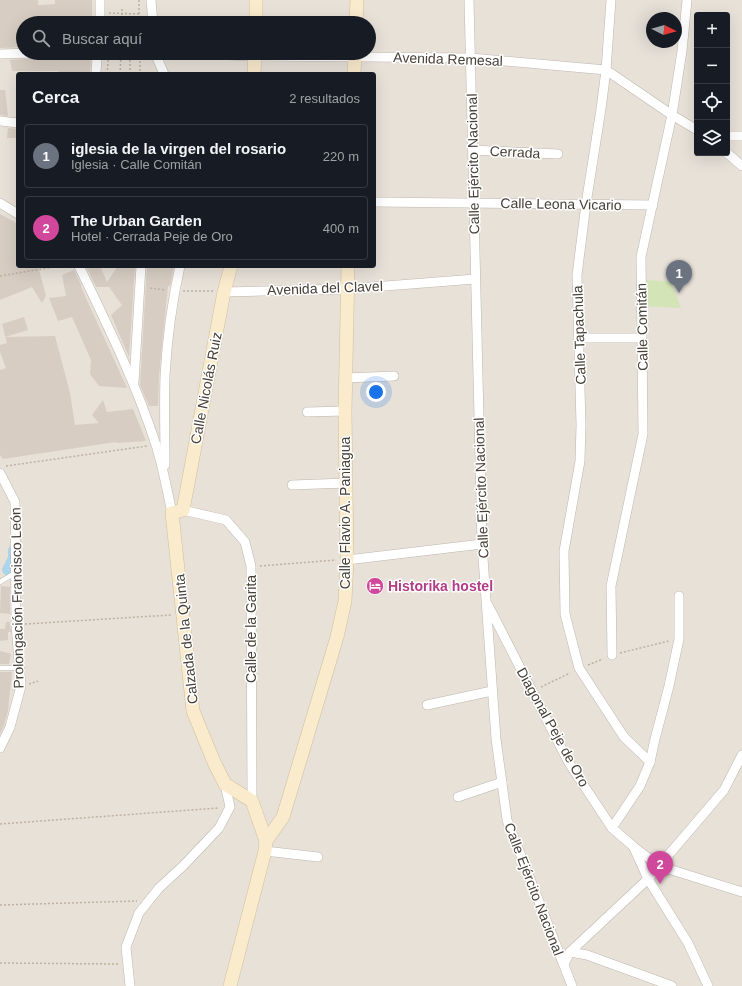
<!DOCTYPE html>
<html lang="es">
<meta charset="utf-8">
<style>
:root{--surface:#171b24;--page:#20242c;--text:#f1f3f6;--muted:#9ea1a6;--line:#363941;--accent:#e73a2d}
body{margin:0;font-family:Helvetica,sans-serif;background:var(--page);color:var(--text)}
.controls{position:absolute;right:12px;top:12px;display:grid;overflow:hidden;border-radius:4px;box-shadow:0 4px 16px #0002}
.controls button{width:36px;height:36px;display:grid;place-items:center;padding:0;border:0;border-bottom:1px solid var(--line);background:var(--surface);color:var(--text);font:20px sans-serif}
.compass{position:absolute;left:646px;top:12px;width:36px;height:36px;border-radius:50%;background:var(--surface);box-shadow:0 4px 16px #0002;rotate:96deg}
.you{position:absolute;left:376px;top:392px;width:14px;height:14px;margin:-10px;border:3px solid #fff;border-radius:50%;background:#1a73e8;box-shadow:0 0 0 6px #1a73e833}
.badge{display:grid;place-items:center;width:26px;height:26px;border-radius:50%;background:var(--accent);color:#fff;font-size:13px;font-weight:700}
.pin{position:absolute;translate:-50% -33px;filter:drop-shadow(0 1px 2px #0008)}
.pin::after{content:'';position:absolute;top:21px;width:14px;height:12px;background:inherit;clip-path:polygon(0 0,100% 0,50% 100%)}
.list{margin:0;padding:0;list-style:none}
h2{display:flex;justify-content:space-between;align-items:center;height:52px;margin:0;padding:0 16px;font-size:17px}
h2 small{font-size:13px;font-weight:400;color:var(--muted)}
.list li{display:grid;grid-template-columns:26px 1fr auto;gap:12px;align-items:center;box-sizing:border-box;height:64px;margin:0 8px 8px;padding:0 8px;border:1px solid var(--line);border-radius:4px}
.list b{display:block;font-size:15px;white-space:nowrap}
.list p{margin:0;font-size:13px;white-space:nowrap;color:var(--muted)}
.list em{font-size:13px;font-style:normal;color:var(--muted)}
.icon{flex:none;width:22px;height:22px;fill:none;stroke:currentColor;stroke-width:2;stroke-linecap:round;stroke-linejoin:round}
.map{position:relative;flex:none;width:742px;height:986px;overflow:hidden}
.search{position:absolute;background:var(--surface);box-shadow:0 4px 16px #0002;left:16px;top:16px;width:360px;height:44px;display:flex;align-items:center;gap:10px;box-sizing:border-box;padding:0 14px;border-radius:22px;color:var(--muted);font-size:15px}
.panel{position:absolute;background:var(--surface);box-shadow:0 4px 16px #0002;left:16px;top:72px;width:360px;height:196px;border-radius:4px}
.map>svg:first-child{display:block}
.residential{fill:#e7e1d8;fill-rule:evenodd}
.green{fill:#d3e4b6}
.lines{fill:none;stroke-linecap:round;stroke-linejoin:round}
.canal{stroke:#abd5ea;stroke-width:10}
.building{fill:#d7cdc3}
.lane-casing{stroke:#beb6ad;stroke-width:5.5}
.street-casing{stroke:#beb6ad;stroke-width:10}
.secondary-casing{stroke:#cfbe9d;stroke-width:14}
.path{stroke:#beb19f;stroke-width:1.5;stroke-dasharray:2 2;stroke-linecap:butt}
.lane{stroke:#fff;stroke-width:4.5}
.street{stroke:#fff;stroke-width:9}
.secondary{stroke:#faebcd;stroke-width:13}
.labels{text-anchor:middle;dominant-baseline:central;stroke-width:3;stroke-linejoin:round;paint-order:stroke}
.street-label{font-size:14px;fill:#464038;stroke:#fff}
.hotel-label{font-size:14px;font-weight:bold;fill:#b23c85;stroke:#fff;text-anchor:start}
</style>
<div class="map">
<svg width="742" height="986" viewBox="0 0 742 986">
<rect width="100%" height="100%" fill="#f3efe9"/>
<path class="residential" d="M0,0H742V986H0ZM697,15H727V153H697ZM652,18H676V42H652ZM23,23H369V53H23ZM18,74H374V266H18Z"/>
<path class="green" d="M645,280L671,282L681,308L644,306Z"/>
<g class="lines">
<path class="canal" d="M7,570L13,558V550"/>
</g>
<g class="building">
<path d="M0,0H38V5L55,4V0H92V23H23V47L0,48Z"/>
<path d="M58,57L83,58L91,57L90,74H59V71H12L10,60Z"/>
<path d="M0,90H5L8,116L0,115Z"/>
<path d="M8,128L18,129V138H7Z"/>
<path d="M0,214L18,224V266H38L46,296L42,303L32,287L0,300Z"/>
<path d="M86,266H100L107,282L118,266H135L129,357L111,315L122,305L109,287H96Z"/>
<path d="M147,266H174L170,286H168L163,334L159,376L158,406H149L140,385Z"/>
<path d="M74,270L82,287H81L127,388L99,386L90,374L91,360L72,317L58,321L49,298L66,296L62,275Z"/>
<path d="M24,317L28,330L5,337L55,336L70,393L75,425L99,423L92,415L103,400L107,412L133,409L146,441L117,443L116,442L3,459L0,455V370L6,368L0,352V345L7,343L2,324Z"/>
<path d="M1,586L10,587V614L0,613Z"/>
<path d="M6,622H10L11,632H8V640L0,641V629H5Z"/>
<path d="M0,651L11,654L9,664H0Z"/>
<path d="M0,672H12L8,711L4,725L0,734Z"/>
</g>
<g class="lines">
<defs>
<g id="lane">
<path d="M0,582L15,573"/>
<path d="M0,668H20"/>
</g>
<g id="street">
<path d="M151,0L153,23"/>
<path d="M469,0L482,544L496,739L507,820L572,986"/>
<path d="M611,0L606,70L601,109L586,204L577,275L581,425L580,461L564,551L565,614L579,668L624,737L650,762"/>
<path d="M100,23V0"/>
<path d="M155,53L164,74"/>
<path d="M169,53L255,56L471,58L606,70L672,115L697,130"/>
<path d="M0,54L33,53"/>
<path d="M96,73L97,57L98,53"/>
<path d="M0,121L18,123"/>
<path d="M727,136H742"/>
<path d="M472,150L558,154"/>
<path d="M727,153L742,166"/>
<path d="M374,202L653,205"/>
<path d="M0,203L18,214"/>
<path d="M79,266C107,324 136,383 156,445C163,467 167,490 172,513"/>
<path d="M224,292L347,289L475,279"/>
<path d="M578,338H641"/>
<path d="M346,378L394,376"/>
<path d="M134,382L141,266"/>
<path d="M307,412L345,411"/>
<path d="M165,465C165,435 164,405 165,376C167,339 172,302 180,266"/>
<path d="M0,473L15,502L16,625L21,686L10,727L0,748"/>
<path d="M292,485L346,483"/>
<path d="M183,510L226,520L245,542L251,566L252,801"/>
<path d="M347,560L482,544"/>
<path d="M488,605L569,763L612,828L634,847L659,866L742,892"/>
<path d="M612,655L611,586L643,434L641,257L672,115L682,51L687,0"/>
<path d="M427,705L492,691"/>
<path d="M458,797L502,782"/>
<path d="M612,828L640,786L650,762L655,739L669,686L679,639V596"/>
<path d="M634,848L648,879L688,943L708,986"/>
<path d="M265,851L318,857"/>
<path d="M570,952L587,955L672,986"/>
<path d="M564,964L570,952L648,879L724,790L742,755"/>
<path d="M130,986L126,947L139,913L159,888L183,866L219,828L230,807L225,784"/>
</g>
<g id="secondary">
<path d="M256,23V0"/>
<path d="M356,23L357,0"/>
<path d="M254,74L255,53"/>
<path d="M354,74L355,53"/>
<path d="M266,841L283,817L337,637L345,601L347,560L345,411L348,266"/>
<path d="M230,986L265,851L266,841L252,801L225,784L214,762L193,711L172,513L183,510L224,292L231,266"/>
</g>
</defs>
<use href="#lane" class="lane-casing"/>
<use href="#street" class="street-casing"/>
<use href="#secondary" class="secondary-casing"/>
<g class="path">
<path d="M139,0V23"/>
<path d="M109,13L139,14"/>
<path d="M122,23V9"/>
<path d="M140,53V74"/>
<path d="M107,74L109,53"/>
<path d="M120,74L121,53"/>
<path d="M130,74V53"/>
<path d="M0,276L59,266"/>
<path d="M150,288L166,290"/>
<path d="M183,291H214"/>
<path d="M6,466L147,446"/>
<path d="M260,566L336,560"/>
<path d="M25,624L171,615"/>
<path d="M620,653L669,641"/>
<path d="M588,665L603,659"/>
<path d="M29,684L38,681"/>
<path d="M541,687L570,673"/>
<path d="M0,824L218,808"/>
<path d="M0,905L137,901"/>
<path d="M0,963L118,964"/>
</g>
<use href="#lane" class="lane"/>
<use href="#street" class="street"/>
<use href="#secondary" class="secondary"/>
</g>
<defs>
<symbol id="hotel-disc" viewBox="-11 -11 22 22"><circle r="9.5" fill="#d1479c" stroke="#fff"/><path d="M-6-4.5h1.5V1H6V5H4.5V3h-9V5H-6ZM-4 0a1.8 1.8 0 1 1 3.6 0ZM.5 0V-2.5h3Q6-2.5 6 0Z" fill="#fff"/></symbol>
</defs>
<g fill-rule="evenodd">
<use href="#hotel-disc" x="365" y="576" width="20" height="20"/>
</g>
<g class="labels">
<g class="street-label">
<text transform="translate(448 59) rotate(2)">Avenida Remesal</text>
<text transform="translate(515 152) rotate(3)">Cerrada</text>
<text transform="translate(473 164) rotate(-91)">Calle Ejército Nacional</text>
<text transform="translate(561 204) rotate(1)">Calle Leona Vicario</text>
<text transform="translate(325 288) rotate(-2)">Avenida del Clavel</text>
<text transform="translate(642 327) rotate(-91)">Calle Comitán</text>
<text transform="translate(579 335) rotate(-92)">Calle Tapachula</text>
<text transform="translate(206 388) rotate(-79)">Calle Nicolás Ruiz</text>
<text transform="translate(481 488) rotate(-92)">Calle Ejército Nacional</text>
<text transform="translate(345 513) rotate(-90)">Calle Flavio A. Paniagua</text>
<text transform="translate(17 598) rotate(-91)">Prolongación Francisco León</text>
<text transform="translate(251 629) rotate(-90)">Calle de la Garita</text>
<text transform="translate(186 639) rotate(-96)">Calzada de la Quinta</text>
<text transform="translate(553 727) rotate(61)">Diagonal Peje de Oro</text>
<text transform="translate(534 889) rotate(69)">Calle Ejército Nacional</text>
</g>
<g class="hotel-label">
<text x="388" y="586">Historika hostel</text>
</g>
</g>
</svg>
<div class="controls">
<button>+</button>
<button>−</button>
<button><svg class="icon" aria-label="locate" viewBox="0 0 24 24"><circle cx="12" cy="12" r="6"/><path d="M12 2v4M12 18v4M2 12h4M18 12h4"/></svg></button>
<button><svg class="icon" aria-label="layers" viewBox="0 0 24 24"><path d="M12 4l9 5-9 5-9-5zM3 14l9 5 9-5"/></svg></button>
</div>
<svg class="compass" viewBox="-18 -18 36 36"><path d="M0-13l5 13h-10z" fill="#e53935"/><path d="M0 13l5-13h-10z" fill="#9ea1a6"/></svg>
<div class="you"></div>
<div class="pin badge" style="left:679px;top:293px;background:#6b7280">1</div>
<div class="pin badge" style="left:660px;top:884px;background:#d1479c">2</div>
<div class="search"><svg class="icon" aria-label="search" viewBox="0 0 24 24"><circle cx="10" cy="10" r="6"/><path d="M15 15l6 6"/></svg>Buscar aquí</div>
<section class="panel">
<h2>Cerca<small>2 resultados</small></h2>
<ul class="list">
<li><span class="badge" style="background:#6b7280">1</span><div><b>iglesia de la virgen del rosario</b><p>Iglesia · Calle Comitán</p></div><em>220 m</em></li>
<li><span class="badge" style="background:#d1479c">2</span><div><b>The Urban Garden</b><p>Hotel · Cerrada Peje de Oro</p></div><em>400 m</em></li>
</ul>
</section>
</div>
